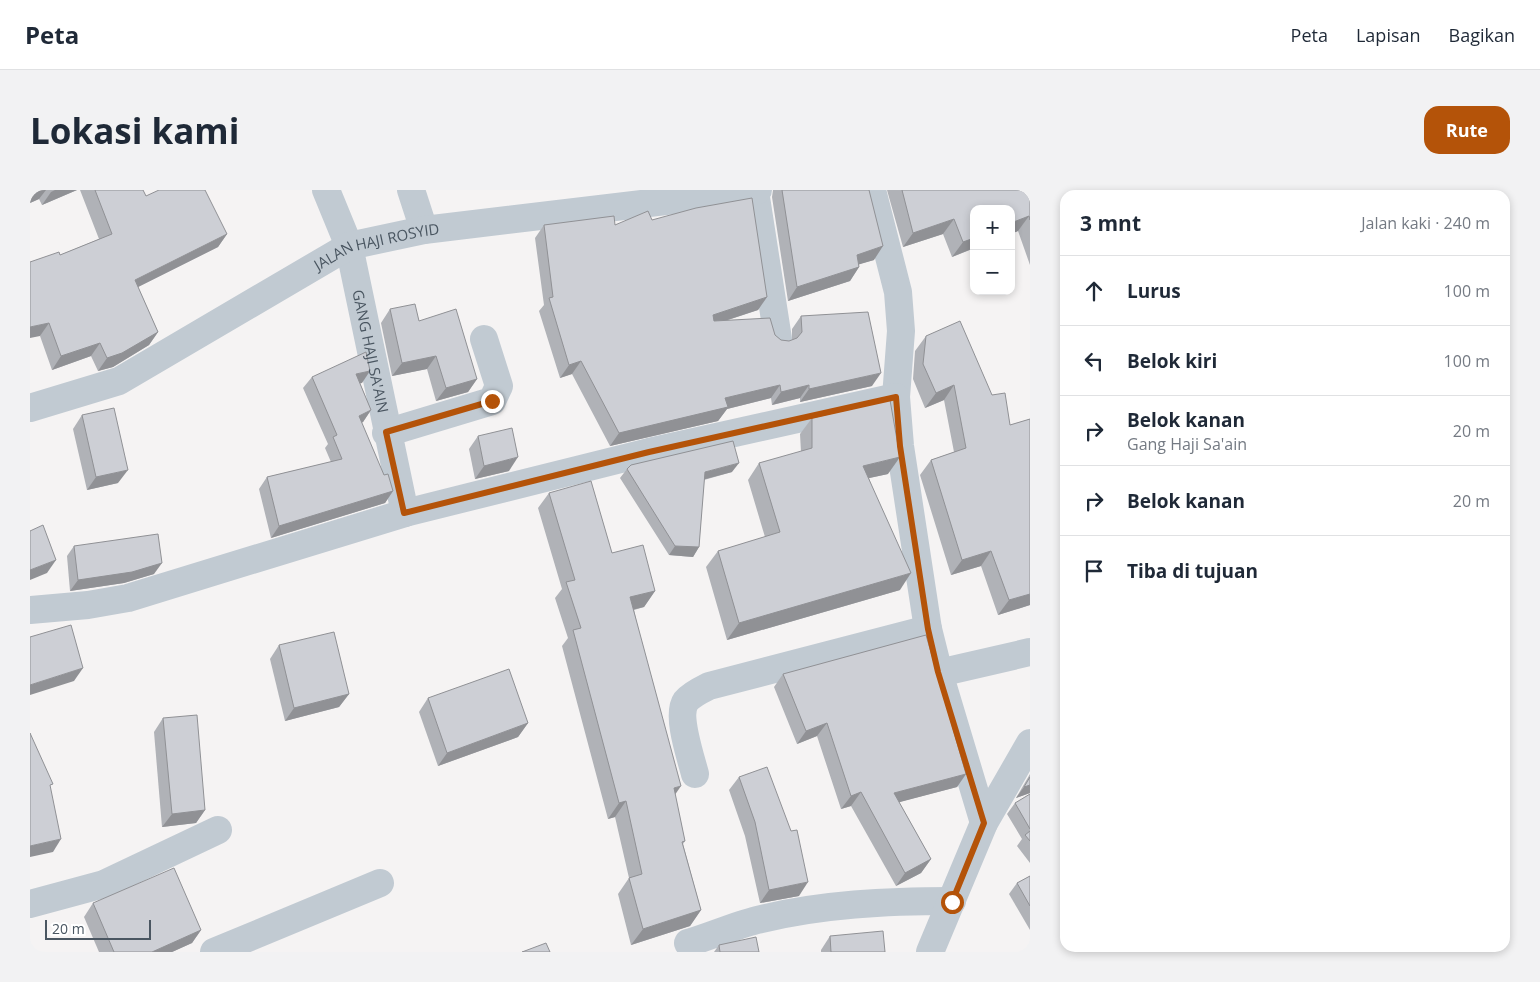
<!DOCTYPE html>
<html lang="id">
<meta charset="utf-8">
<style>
:root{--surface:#fff;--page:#f2f2f3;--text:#1f2937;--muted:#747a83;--line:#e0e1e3;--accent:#b45309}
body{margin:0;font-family:"Open Sans",sans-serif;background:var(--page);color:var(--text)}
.controls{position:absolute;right:15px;top:15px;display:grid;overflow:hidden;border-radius:10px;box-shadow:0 2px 8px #0003}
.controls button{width:45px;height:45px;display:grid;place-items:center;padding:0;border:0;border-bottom:1px solid var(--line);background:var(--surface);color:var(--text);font:25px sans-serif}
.scale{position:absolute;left:15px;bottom:12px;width:106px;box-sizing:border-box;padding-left:5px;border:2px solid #4a5661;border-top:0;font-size:14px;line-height:18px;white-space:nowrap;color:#4a5661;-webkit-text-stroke:4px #fff;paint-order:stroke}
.stop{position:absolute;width:15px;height:15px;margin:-11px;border:4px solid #b45309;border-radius:50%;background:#fff}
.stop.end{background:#b45309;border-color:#fff;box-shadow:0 1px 5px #0008}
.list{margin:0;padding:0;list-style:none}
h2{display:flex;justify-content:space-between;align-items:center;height:65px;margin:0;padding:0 20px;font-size:21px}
h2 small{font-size:16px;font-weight:400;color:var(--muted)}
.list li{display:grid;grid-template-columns:32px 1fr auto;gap:15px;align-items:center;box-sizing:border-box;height:70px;padding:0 20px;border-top:1px solid var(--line)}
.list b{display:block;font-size:19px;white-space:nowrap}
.list p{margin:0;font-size:16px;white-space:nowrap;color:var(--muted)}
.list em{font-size:16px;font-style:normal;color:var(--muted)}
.icon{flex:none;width:28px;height:28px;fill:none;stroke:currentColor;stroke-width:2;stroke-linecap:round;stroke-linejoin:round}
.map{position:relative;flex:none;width:1000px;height:762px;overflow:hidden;border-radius:15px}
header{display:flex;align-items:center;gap:30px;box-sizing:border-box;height:70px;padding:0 25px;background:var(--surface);border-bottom:1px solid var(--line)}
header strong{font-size:24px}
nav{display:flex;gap:28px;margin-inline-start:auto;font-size:18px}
.intro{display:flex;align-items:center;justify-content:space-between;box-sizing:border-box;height:120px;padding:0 30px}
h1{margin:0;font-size:35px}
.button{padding:12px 22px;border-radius:15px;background:var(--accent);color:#fff;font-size:18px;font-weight:700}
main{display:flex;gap:30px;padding:0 30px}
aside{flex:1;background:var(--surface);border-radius:15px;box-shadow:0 2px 8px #0003}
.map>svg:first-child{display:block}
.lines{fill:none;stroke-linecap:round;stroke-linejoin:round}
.street{stroke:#c1cad2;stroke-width:28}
.wall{fill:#b0b2b7}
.shaded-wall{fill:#909195}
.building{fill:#cdcfd5;stroke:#909195}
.route{stroke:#b45309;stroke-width:6}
.labels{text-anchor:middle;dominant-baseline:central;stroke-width:5;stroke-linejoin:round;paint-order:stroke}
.street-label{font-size:15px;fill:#4a5661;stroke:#fff}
</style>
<header>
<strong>Peta</strong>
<nav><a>Peta</a><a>Lapisan</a><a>Bagikan</a></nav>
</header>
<div class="intro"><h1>Lokasi kami</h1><a class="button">Rute</a></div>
<main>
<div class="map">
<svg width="1000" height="762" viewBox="0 0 1000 762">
<rect width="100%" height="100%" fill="#f5f3f3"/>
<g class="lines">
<g class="street">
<path id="s1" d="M296,0L319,56L375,323"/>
<path d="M381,0L394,40"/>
<path d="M842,0L868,102L871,141L866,207L870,256L898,439L909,483L954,633"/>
<path d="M725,1L748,149"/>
<path id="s2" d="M0,218L89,191L319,56L394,40L728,0"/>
<path d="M356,243L462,211L469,196L454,149"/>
<path d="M0,420L58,415L98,408L375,323L619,262L866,207"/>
<path d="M909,483L1000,462"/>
<path d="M665,584C661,568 646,525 656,511C662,504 671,500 679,496L898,439"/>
<path d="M0,714L74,694L188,640"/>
<path d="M658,753C681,746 704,736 727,730C791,714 858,711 922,711"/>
<path d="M184,762L350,693"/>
<path d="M900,762L954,633L1000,553"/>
</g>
</g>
<g class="wall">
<path d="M0,0H47L12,15L9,9L0,13Z"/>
<path d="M50,0H113L116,6L197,44L188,57L108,97L128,142L119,155L83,177L68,181L61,166L22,180L10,146L30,65L69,49Z"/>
<path d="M743,0H839L844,70L829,74V77L820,91L758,111L742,7Z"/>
<path d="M857,0H1000V75L988,41L922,67L913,44L873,57Z"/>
<path d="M622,30L737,107L728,120L698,130L745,145L751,150L759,151L762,150V139L771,126L842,196L770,212V208L742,215L741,208L697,219L688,231L580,256L542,184L530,188L509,121L514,115L505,48L514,35H585Z"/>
<path d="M360,119L389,131L447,189L438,202L406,211L397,179L362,186L351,133Z"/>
<path d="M896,146L962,205L980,235L1000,229V415L968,425L951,376L921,385L890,285L901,270L924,262L914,210L895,218L883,189L885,161Z"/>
<path d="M282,187L332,193H330L341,220L333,232L331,233L354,285L363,301L355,313L241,348L229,299L237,287L301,272L295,258L298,254L273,198Z"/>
<path d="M52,225L88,293L57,300L43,239Z"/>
<path d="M782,228L858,284L839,288L870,400L697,450L676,377L688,361L735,347L718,290L729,273L771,262L770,244Z"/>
<path d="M448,246L479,281L445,289L439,259Z"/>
<path d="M597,279L702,282L674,290L669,357L663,367L639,365L590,288Z"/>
<path d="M519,303L582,363L625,401L614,417L604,420L655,651L653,654L671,720L660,736L601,755L588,704L599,688L585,627L578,629L532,456L538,448L525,408L532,399L508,318Z"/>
<path d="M44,356L124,384L94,393L40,401L37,366Z"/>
<path d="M249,455L319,504L309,517L255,531L240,469Z"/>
<path d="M753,484L936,584L927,597L869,612L901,669L891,683L866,696L821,616L811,619L787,546L767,554L744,497Z"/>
<path d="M398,508L498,533L488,547L408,576L389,522Z"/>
<path d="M133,528L175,620L166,633L132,637L124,542Z"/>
<path d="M1000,584V603L986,608Z"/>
<path d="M709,587L769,706L730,713L715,646L699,600Z"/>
<path d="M1000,604V673L987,656L992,649L977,624L985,613Z"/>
<path d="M1000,686V740L979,704L987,693Z"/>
<path d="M63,713L171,740L162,753L142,762H69L54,727Z"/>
<path d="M800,746L855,762H791V760Z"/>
<path d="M689,755L729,762H684Z"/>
</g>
<g class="shaded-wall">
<path d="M8,0H16L9,9L0,13V3Z"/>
<path d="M25,0H47L12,15L21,2Z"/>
<path d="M999,26L988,41L981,44V33Z"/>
<path d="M924,29L913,44L873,57L883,43Z"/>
<path d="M197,44L188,57L96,103L105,90Z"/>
<path d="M944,48V58L922,67L933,52Z"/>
<path d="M853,56L844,70L817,78L827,65Z"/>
<path d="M829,77L820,91L758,111L767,97Z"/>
<path d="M737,107L728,120L673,138L683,125Z"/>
<path d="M19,133L10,146L0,148V137Z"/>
<path d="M128,142L119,155L83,177L68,181L77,168Z"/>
<path d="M70,153L61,166L22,180L31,166Z"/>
<path d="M406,166L397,179L362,186L372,173Z"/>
<path d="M551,171L542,184L530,188L539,175Z"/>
<path d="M340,181L332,193L318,196L326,184Z"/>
<path d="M851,183L842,196L770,212L779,199Z"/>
<path d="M447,189L438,202L406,211L416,198Z"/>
<path d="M750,195L741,208L697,219L688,231L580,256L589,243L695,208Z"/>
<path d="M779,195L770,208L742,215L751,202Z"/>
<path d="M924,195L914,210L895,218L906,203Z"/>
<path d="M341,220L333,232L320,238L329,226Z"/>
<path d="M488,267L479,281L445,289L454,276Z"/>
<path d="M870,267L858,284L821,292L833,276Z"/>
<path d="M709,273L702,282L668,291L675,282Z"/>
<path d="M98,280L88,293L57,300L66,287Z"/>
<path d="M363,301L355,313L241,348L249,336Z"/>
<path d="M645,356L669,357L663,367L639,365Z"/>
<path d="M961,361L951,376L921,385L932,370Z"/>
<path d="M26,370L17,383L0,390V380Z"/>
<path d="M132,373L124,384L94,393L40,401L48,390Z"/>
<path d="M881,383L870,400L697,450L709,433Z"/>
<path d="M625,401L614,417L589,423L600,407Z"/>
<path d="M1000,404V415L968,425L979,410Z"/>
<path d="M53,478L44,491L0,505V495Z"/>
<path d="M319,504L309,517L255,531L264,518Z"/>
<path d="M498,533L488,547L408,576L417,563Z"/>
<path d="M797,533L787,546L767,554L776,541Z"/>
<path d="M936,584L927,597L855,616L864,603Z"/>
<path d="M1000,595V603L986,608L994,597Z"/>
<path d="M651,596L640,612L644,598Z"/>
<path d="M831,602L821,616L811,619L821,606Z"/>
<path d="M596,611L585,627L578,629L589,613Z"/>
<path d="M175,620L166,633L132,637L142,624Z"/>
<path d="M31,649L23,662L0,667V656Z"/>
<path d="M901,669L891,683L866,696L875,683Z"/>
<path d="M778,692L769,706L730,713L739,700Z"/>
<path d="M671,720L660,736L601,755L613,739Z"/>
<path d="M171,740L162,753L142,762H122Z"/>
</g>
<g class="building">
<path d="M0,0H8L0,3Z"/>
<path d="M65,0H113L116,6L129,0H175L197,44L105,90L128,142L92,163L77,168L70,153L31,166L19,133L0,137V72L29,62L30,65L82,44Z"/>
<path d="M752,0H839L853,56L827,65L829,77L767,97Z"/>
<path d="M872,0H1000V30L999,26L981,33V19H944V48L933,52L924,29L883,43Z"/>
<path d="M722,8L737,107L683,125L684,131L740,128L745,145L751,150L759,151L767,148L772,142L771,126L838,122L851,183L779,199V195L751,202L750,195L695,208L698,217L589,243L551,171L539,175L519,108L523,107L514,35L584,26L585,35L618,21L622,30L666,18Z"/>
<path d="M385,114L389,131L426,119L447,189L416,198L406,166L372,173L360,119Z"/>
<path d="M930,131L962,205L975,203L980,235L1000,229V404L979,410L961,361L932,370L901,270L936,258L924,195L906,203L893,174L896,146Z"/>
<path d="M336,162L340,181L326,184L341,220L329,226L354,285L358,284L363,301L249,336L237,287L312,269L303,247L307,245L282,187Z"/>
<path d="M860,210L870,267L833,276L881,383L709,433L688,361L750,342L729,273L782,258V228Z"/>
<path d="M84,218L98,280L66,287L52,225Z"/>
<path d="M482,238L488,267L454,276L448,246Z"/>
<path d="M703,251L709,273L675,282L669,357L645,356L597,279L601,275Z"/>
<path d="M561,291L582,363L613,355L625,401L600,407L651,596L644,598L655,651L652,652L671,720L613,739L599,688L612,684L596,611L589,613L543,440L551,438L536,392L545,390L519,303Z"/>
<path d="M13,335L26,370L0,380V341Z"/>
<path d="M128,344L132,373L102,382L48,390L44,356Z"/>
<path d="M41,435L53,478L0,495V447Z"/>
<path d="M304,442L319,504L264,518L249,455Z"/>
<path d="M896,445L936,584L864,603L901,669L875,683L831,602L821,606L797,533L776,541L753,484Z"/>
<path d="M479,479L498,533L417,563L398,508Z"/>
<path d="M167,525L175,620L142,624L133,528Z"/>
<path d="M0,543L23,594L20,595L31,649L0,656Z"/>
<path d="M737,577L761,641L767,640L778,692L739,700L725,632L709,587Z"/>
<path d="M1000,587V595L994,597Z"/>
<path d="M1000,604V639L985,613Z"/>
<path d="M1000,641V651L995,645Z"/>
<path d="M144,678L171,740L122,762H84L63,713Z"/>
<path d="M1000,686V716L987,693Z"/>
<path d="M853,741L855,762H801L800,746Z"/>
<path d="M726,747L729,762H690L689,755Z"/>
<path d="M516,753L520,762H492Z"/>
</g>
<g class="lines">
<path class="route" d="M462,211L356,242L374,323L619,262L866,207L870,256L898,439L908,482L954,633L922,712"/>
</g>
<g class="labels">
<g class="street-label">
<text stroke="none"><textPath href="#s2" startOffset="386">JALAN HAJI ROSYID</textPath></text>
<text stroke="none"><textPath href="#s1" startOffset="168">GANG HAJI SA'AIN</textPath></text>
</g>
</g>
</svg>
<div class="controls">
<button>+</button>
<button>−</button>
</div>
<div class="scale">20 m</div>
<div class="stop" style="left:922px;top:712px"></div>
<div class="stop end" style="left:462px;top:211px"></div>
</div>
<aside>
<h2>3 mnt<small>Jalan kaki · 240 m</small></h2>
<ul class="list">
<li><svg class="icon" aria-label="ahead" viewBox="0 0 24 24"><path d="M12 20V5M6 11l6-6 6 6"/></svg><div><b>Lurus</b></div><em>100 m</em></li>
<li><svg class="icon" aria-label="left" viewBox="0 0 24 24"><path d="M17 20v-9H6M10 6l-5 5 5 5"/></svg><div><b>Belok kiri</b></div><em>100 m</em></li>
<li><svg class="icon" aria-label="right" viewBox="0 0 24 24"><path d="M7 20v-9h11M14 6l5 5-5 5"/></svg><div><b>Belok kanan</b><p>Gang Haji Sa'ain</p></div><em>20 m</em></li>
<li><svg class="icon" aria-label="right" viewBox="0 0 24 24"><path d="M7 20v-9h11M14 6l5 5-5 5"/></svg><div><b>Belok kanan</b></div><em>20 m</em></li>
<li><svg class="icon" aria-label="arrive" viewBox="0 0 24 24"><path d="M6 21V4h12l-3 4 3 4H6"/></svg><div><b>Tiba di tujuan</b></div></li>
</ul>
</aside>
</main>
